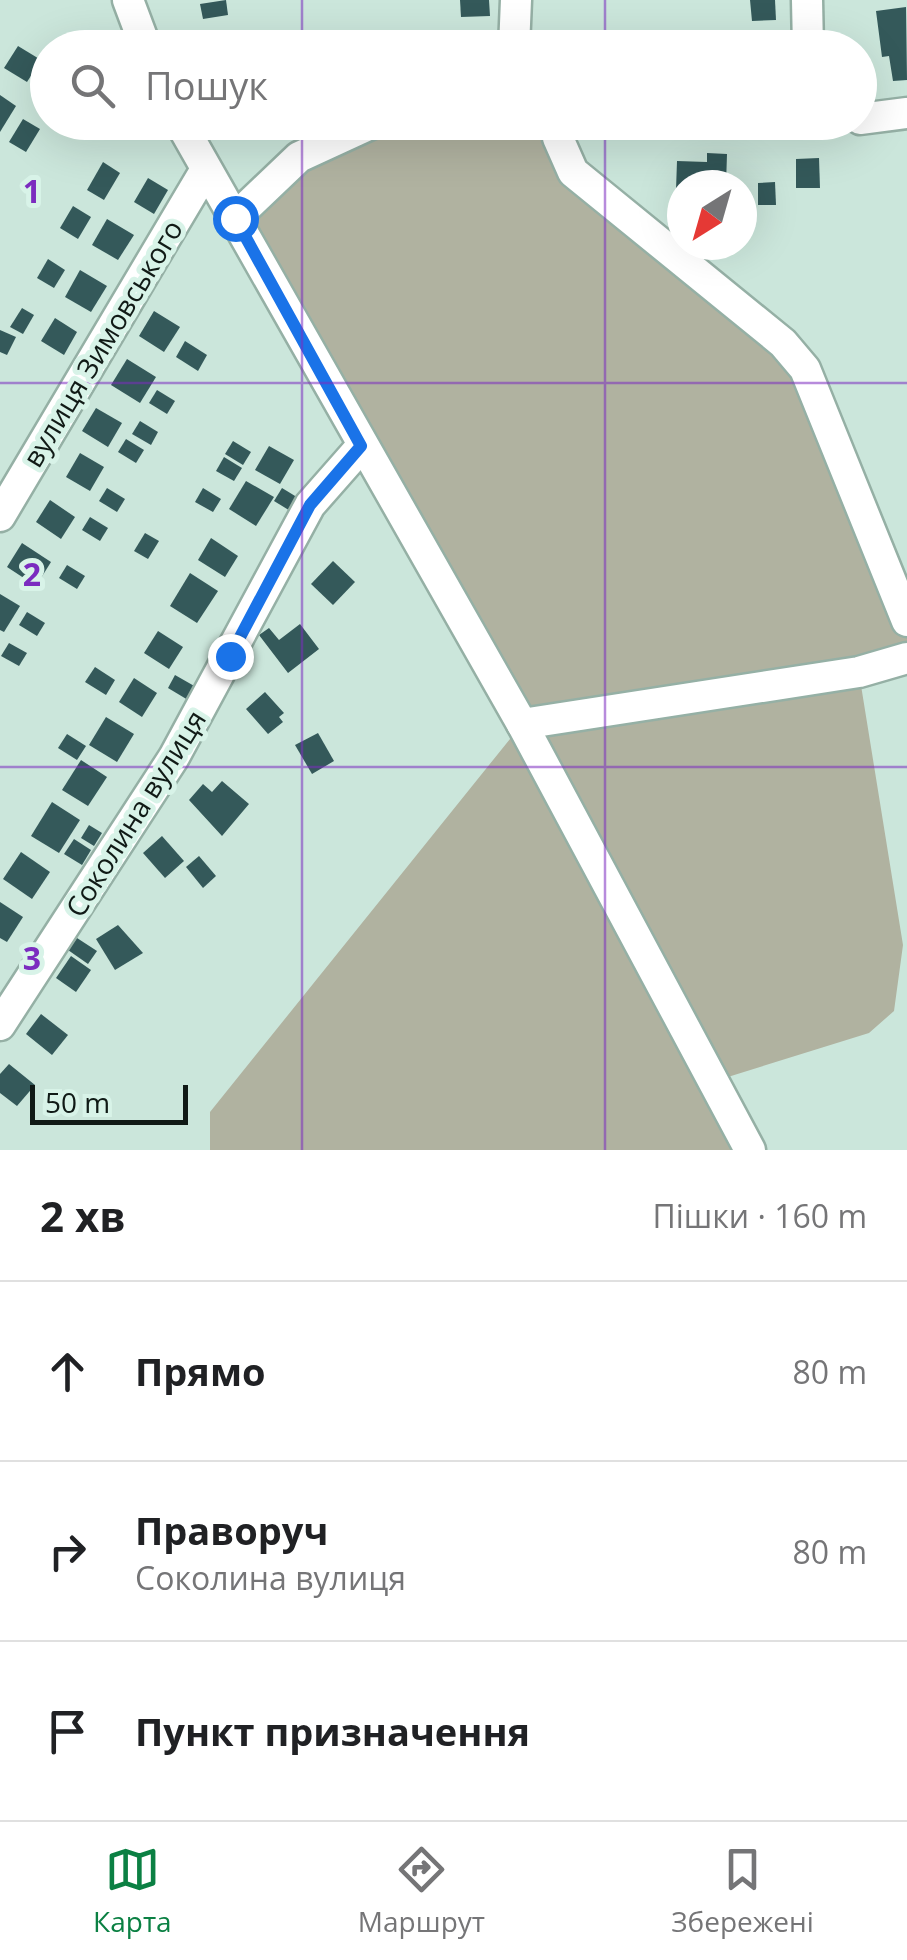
<!DOCTYPE html>
<html lang="uk">
<meta charset="utf-8">
<style>
:root{--surface:#fff;--page:#f6f6f6;--text:#202124;--muted:#757577;--line:#e0e0e0;--accent:#0b8043}
body{margin:0;font-family:"Open Sans",sans-serif;background:var(--page);color:var(--text)}
.compass{position:absolute;left:667px;top:170px;width:90px;height:90px;border-radius:50%;background:var(--surface);box-shadow:0 10px 40px #0002;rotate:217deg}
.scale{position:absolute;left:30px;bottom:25px;width:158px;box-sizing:border-box;padding-left:10px;border:5px solid #101a16;border-top:0;font-size:28px;line-height:35px;white-space:nowrap;color:#101a16;-webkit-text-stroke:8px #d8f3e8;paint-order:stroke}
.stop{position:absolute;width:30px;height:30px;margin:-22px;border:8px solid #1a73e8;border-radius:50%;background:#fff}
.stop.end{background:#1a73e8;border-color:#fff;box-shadow:0 2px 10px #0008}
.list{margin:0;padding:0;list-style:none}
h2{display:flex;justify-content:space-between;align-items:center;height:130px;margin:0;padding:0 40px;font-size:42px}
h2 small{font-size:32px;font-weight:400;color:var(--muted)}
.list li{display:grid;grid-template-columns:65px 1fr auto;gap:30px;align-items:center;box-sizing:border-box;height:180px;padding:0 40px;border-top:2px solid var(--line)}
.list b{display:block;font-size:38px;white-space:nowrap}
.list p{margin:0;font-size:32px;white-space:nowrap;color:var(--muted)}
.list em{font-size:32px;font-style:normal;color:var(--muted)}
.icon{flex:none;width:55px;height:55px;fill:none;stroke:currentColor;stroke-width:2;stroke-linecap:round;stroke-linejoin:round}
.map{position:relative;flex:none;width:907px;height:1150px;overflow:hidden}
.search{position:absolute;background:var(--surface);box-shadow:0 10px 40px #0002;left:30px;right:30px;top:30px;height:110px;display:flex;align-items:center;gap:25px;box-sizing:border-box;padding:0 35px;border-radius:55px;color:var(--muted);font-size:38px}
.sheet{height:670px;background:var(--surface)}
nav{display:flex;justify-content:space-around;align-items:center;box-sizing:border-box;height:140px;border-top:2px solid var(--line);background:var(--surface);font-size:28px;color:var(--muted)}
nav a{display:grid;justify-items:center;gap:5px}
nav .on{color:var(--accent)}
.map>svg:first-child{display:block}
.green{fill:#b0b2a0}
.building{fill:#34595a}
.lines{fill:none;stroke-linecap:round;stroke-linejoin:round}
.minor-casing{stroke:#95b0a5;stroke-width:35}
.minor{stroke:#fff;stroke-width:30}
.route{stroke:#1a73e8;stroke-width:12}
.grid{fill:none;stroke:#7b2cbf;stroke-width:2.5;stroke-opacity:0.55}
.labels{text-anchor:middle;dominant-baseline:central;stroke-width:10;stroke-linejoin:round;paint-order:stroke}
.street-label{font-size:28px;fill:#101a16;stroke:#d8f3e8}
.grid-label{font-size:32px;text-anchor:middle;font-weight:bold;fill:#7b2cbf;stroke:#d8f3e8;stroke-width:10;stroke-linejoin:round;paint-order:stroke}
</style>
<div class="map">
<svg width="907" height="1150" viewBox="0 0 907 1150">
<rect width="100%" height="100%" fill="#cbe6db"/>
<path class="green" d="M375,123H558V138L783,343L907,621V658L859,673L903,945L894,1011L869,1033L715,1081L744,1150H210V1112L522,724L235,218Z"/>
<g class="building">
<path d="M226,0L228,15L203,19L200,4Z"/>
<path d="M460,0H489L490,16L461,17Z"/>
<path d="M750,0H775L776,20L752,21Z"/>
<path d="M906,7L907,80L893,81L889,56L882,57L876,11Z"/>
<path d="M228,32L232,48H198L196,40Z"/>
<path d="M620,37V48H592V38Z"/>
<path d="M18,46L41,60L27,82L4,68Z"/>
<path d="M0,95L16,106L0,132Z"/>
<path d="M23,119L40,129L26,152L9,142Z"/>
<path d="M707,153L727,154L726,185H682V190H676L677,161L707,162Z"/>
<path d="M819,158L820,188H796V159Z"/>
<path d="M103,162L120,173L104,200L87,190Z"/>
<path d="M148,178L168,190L154,214L134,202Z"/>
<path d="M775,182L776,205H758V183Z"/>
<path d="M73,206L91,217L78,239L60,228Z"/>
<path d="M107,219L134,235L118,260L92,245Z"/>
<path d="M48,259L65,270L54,288L37,278Z"/>
<path d="M80,270L107,286L91,312L65,297Z"/>
<path d="M22,308L34,315L23,334L10,327Z"/>
<path d="M154,311L180,327L164,352L139,336Z"/>
<path d="M55,318L77,332L64,355L41,341Z"/>
<path d="M0,330L16,337L7,355L0,352Z"/>
<path d="M185,341L207,355L198,371L176,357Z"/>
<path d="M127,359L156,377L140,403L111,385Z"/>
<path d="M157,390L175,401L167,414L149,403Z"/>
<path d="M96,408L122,423L108,447L82,431Z"/>
<path d="M140,421L158,432L151,445L132,434Z"/>
<path d="M126,439L144,450L136,463L118,452Z"/>
<path d="M233,441L251,452L243,465L225,454Z"/>
<path d="M269,446L294,460L280,484L255,470Z"/>
<path d="M80,453L104,467L90,491L66,477Z"/>
<path d="M224,457L242,468L234,481L216,471Z"/>
<path d="M246,481L274,497L256,526L229,509Z"/>
<path d="M107,488L125,499L117,512L99,501Z"/>
<path d="M203,488L221,499L213,512L195,502Z"/>
<path d="M282,488L300,499L292,512L274,501Z"/>
<path d="M50,500L75,517L61,539L36,522Z"/>
<path d="M90,517L108,528L100,541L82,530Z"/>
<path d="M145,533L159,541L148,559L134,551Z"/>
<path d="M211,538L238,556L225,577L198,560Z"/>
<path d="M22,543L51,562L36,586L7,567Z"/>
<path d="M333,561L355,582L333,605L311,584Z"/>
<path d="M67,565L85,576L77,589L59,578Z"/>
<path d="M190,573L218,591L197,623L170,606Z"/>
<path d="M0,594L20,606L4,632L0,630Z"/>
<path d="M27,612L45,623L37,636L19,625Z"/>
<path d="M300,624L319,649L288,673L259,635L269,628L279,640Z"/>
<path d="M158,631L183,647L169,669L144,653Z"/>
<path d="M9,643L27,653L19,666L1,656Z"/>
<path d="M95,667L115,680L106,695L85,682Z"/>
<path d="M175,675L196,687L188,700L168,688Z"/>
<path d="M134,678L157,693L142,717L119,702Z"/>
<path d="M265,692L284,713L279,717L283,722L268,734L246,709Z"/>
<path d="M106,717L134,734L117,762L89,745Z"/>
<path d="M318,733L334,761L312,774L295,745Z"/>
<path d="M67,734L86,746L77,760L58,748Z"/>
<path d="M81,760L107,777L88,806L62,790Z"/>
<path d="M222,781L249,804L222,836L189,800L203,784L212,792Z"/>
<path d="M52,802L80,820L59,853L31,836Z"/>
<path d="M89,825L102,833L94,846L81,838Z"/>
<path d="M162,836L184,861L165,878L143,853Z"/>
<path d="M74,839L91,850L82,865L64,854Z"/>
<path d="M21,852L50,872L32,899L3,879Z"/>
<path d="M199,856L216,876L203,888L186,867Z"/>
<path d="M0,902L23,917L7,942L0,938Z"/>
<path d="M118,925L143,953L115,970L96,939Z"/>
<path d="M77,938L97,951L88,964L68,950Z"/>
<path d="M71,956L91,970L76,992L56,978Z"/>
<path d="M41,1014L68,1035L52,1055L26,1034Z"/>
<path d="M9,1064L35,1085L17,1106L0,1093V1074Z"/>
</g>
<g class="lines">
<defs>
<g id="minor">
<path d="M128,0L146,48"/>
<path d="M807,0L808,48"/>
<path d="M514,48L516,0"/>
<path d="M860,119L907,113"/>
<path d="M180,122L522,724L750,1150"/>
<path d="M558,122V138L573,172L783,343L805,369L907,621"/>
<path d="M735,122H811"/>
<path d="M235,218L299,157L375,122"/>
<path d="M0,516L205,171"/>
<path d="M522,724L859,672L907,658"/>
<path d="M0,1025L174,757L310,505L361,447"/>
</g>
</defs>
<use href="#minor" class="minor-casing"/>
<use href="#minor" class="minor"/>
</g>
<g class="lines">
<path class="route" d="M230,656L310,505L361,446L235,218"/>
</g>
<path class="grid" d="M302,0V48M605,0V48M302,122V1150M605,122V1150M0,383H907M0,767H907"/>
<g class="labels">
<g class="street-label">
<text transform="translate(102 343) rotate(-59)">вулиця Зимовського</text>
<text transform="translate(135 813) rotate(-58)">Соколина вулиця</text>
</g>
</g>
<g class="grid-label">
<text x="32" y="203">1</text>
<text x="32" y="586">2</text>
<text x="32" y="970">3</text>
</g>
</svg>
<svg class="compass" viewBox="-18 -18 36 36"><path d="M0-13l5 13h-10z" fill="#e53935"/><path d="M0 13l5-13h-10z" fill="#757577"/></svg>
<div class="scale">50 m</div>
<div class="stop" style="left:235px;top:218px"></div>
<div class="stop end" style="left:230px;top:656px"></div>
<div class="search"><svg class="icon" aria-label="search" viewBox="0 0 24 24"><circle cx="10" cy="10" r="6"/><path d="M15 15l6 6"/></svg>Пошук</div>
</div>
<section class="sheet">
<h2>2 хв<small>Пішки · 160 m</small></h2>
<ul class="list">
<li><svg class="icon" aria-label="ahead" viewBox="0 0 24 24"><path d="M12 20V5M6 11l6-6 6 6"/></svg><div><b>Прямо</b></div><em>80 m</em></li>
<li><svg class="icon" aria-label="right" viewBox="0 0 24 24"><path d="M7 20v-9h11M14 6l5 5-5 5"/></svg><div><b>Праворуч</b><p>Соколина вулиця</p></div><em>80 m</em></li>
<li><svg class="icon" aria-label="arrive" viewBox="0 0 24 24"><path d="M6 21V4h12l-3 4 3 4H6"/></svg><div><b>Пункт призначення</b></div></li>
</ul>
</section>
<nav>
<a class="on"><svg class="icon" aria-label="map" viewBox="0 0 24 24"><path d="M3 6l6-2 6 2 6-2v14l-6 2-6-2-6 2zM9 4v14M15 6v14"/></svg>Карта</a>
<a><svg class="icon" aria-label="directions" viewBox="0 0 24 24"><path d="M12 3l9 9-9 9-9-9zM9 14v-3h6M13 9l2 2-2 2"/></svg>Маршрут</a>
<a><svg class="icon" aria-label="saved" viewBox="0 0 24 24"><path d="M7 4h10v16l-5-4-5 4z"/></svg>Збережені</a>
</nav>
